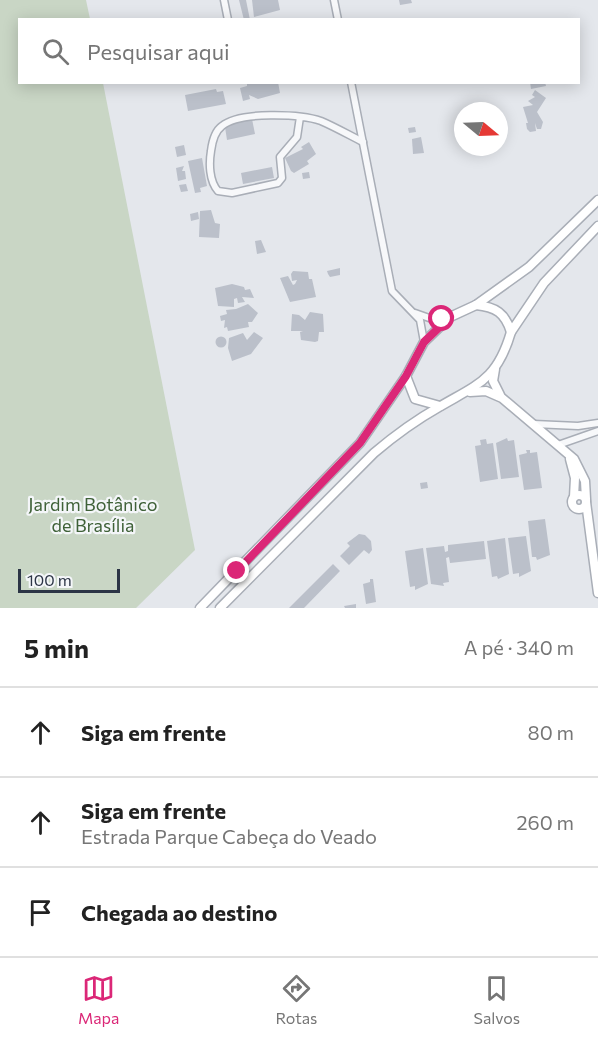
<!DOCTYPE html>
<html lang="pt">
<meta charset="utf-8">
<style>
:root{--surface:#fff;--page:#f6f6f6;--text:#222;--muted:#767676;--line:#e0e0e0;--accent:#db2777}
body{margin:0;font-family:Commissioner,sans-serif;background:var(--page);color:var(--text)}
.compass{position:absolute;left:454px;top:102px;width:54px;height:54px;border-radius:50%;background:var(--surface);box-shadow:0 3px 15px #0003;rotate:109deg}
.scale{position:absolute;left:18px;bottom:15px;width:102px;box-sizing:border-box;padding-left:6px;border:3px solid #2b3445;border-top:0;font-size:16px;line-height:21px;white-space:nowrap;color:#2b3445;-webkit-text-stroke:4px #f4f6f9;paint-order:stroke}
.stop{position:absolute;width:18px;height:18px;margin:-14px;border:4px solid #db2777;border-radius:50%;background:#fff}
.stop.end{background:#db2777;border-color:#fff;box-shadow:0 2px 6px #0008}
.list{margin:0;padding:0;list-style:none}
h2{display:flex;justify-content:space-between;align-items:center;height:78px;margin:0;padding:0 24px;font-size:26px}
h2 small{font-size:20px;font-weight:400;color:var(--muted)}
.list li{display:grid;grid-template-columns:39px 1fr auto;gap:18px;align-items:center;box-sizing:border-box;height:90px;padding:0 24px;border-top:2px solid var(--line)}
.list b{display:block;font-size:22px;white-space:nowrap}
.list p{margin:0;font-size:20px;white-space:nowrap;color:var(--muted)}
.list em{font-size:20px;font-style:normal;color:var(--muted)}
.icon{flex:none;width:33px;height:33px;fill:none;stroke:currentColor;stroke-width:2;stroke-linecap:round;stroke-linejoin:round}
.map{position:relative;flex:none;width:598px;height:608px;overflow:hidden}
.search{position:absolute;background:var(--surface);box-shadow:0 3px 15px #0003;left:18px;right:18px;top:18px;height:66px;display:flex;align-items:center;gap:15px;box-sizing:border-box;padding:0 21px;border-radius:0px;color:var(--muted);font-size:22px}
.sheet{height:348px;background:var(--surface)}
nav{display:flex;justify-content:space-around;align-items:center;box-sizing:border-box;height:84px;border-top:2px solid var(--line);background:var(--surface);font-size:16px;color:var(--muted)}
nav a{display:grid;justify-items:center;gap:3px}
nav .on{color:var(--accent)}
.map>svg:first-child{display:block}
.green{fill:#c9d6c5}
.building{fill:#bbc0ca}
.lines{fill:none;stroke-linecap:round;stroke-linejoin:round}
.street-casing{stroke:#a9aeb7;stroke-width:9}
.secondary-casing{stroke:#a9aeb7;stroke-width:11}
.street{stroke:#f7f8fa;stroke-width:6}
.secondary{stroke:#fff;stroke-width:8}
.route{stroke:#db2777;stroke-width:8}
.labels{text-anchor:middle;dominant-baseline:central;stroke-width:4.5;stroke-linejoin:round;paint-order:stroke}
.park-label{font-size:18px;fill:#3f6138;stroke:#f4f6f9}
</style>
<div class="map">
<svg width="598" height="608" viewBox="0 0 598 608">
<rect width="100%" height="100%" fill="#e4e7ec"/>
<path class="green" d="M0,0H86L90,19L20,20V82L103,83L195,550L136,608H0Z"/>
<g class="building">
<path d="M239,0H246L250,20H244Z"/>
<path d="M252,0H278L280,10L254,17Z"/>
<path d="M399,0H411L412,3L400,5Z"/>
<path d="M247,82H278L280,93L258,99L249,95L250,99L243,101L240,88L247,86Z"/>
<path d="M530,82H545L546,86L531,89Z"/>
<path d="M216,89L217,92L223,91L226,104L188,111L185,95Z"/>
<path d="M535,90L546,98L537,112L543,122L541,129H537L535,123L536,131L530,132L527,129L526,123H528L523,107L533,105L528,101L535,97L532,95Z"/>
<path d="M252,119L255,134L227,140L225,127L227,125Z"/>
<path d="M415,127L416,132L409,133L408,128Z"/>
<path d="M421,137L424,153L413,154L412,139Z"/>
<path d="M309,142L316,154L307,161L309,164L294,173L291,171L285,158L303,149L301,147Z"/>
<path d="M184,145L186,155L177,157L175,147Z"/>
<path d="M202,158L207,186L200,188L201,192L195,193L188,161Z"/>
<path d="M184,166L182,171H185L186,179L178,181L176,168Z"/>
<path d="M272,167L274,178L243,184L241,173Z"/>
<path d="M309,172L310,178L303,179L302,173Z"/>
<path d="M186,184L188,191L181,192L179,185Z"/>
<path d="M211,210L215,223L220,224L219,238L199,237L200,211Z"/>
<path d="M198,212L199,219L191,221L190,214Z"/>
<path d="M261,240L266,252L257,254L255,241Z"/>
<path d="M340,268V275L330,277L328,274L327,271Z"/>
<path d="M293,271L308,272L309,279H312L316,297L290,302L280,278L288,276L293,285L295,284L297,280L292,281L291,274Z"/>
<path d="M232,284L244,287L245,290L250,289L254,298L242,297L245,302L238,303L237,298L234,299V307L218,306L215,288Z"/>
<path d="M248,304L258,313L252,322H248L249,327L228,331L227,327L224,328L225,320L221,321L220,316L227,314L226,310L236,309Z"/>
<path d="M310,312L323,314L324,332H319L318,341L315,342L301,340L300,332L303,331H291L292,314L299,315L305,320Z"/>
<path d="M254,332L263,338L251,354L232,361L228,348L229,338L243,333L247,340Z"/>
<circle cx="221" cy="342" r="5.5"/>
<path d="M507,438L508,441L514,440L519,477L501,479L496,443Z"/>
<path d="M486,439L487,444L493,443L498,479L480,482L475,446L481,445L480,440Z"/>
<path d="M526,450H530V453L537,452L542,488L524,490L519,455L527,453Z"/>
<path d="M427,482L428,488L421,489L420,483Z"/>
<path d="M545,519L550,555L537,560L536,557H532L528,521Z"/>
<path d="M359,534L365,535L371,541L372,550L369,554L364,550L349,565L340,556L350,546L347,543Z"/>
<path d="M526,536L531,571L519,577V573L513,574L508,538Z"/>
<path d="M505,538L509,574L498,579L497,576L492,577L487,541Z"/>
<path d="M484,541L486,559L450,563L449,557L446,558L449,582L443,583L444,586L431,584L426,548L444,546L445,552L448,551V545Z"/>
<path d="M423,548L428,584L415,590V586L410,587L405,551Z"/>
<path d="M333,564L340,571L304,608H289Z"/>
<path d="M370,579H373L376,602L366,604L363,584L370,582Z"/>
<path d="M356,604V608H345L344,606Z"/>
</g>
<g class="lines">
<defs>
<g id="street">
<path d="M224,0L228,20"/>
<path d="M334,0L338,20"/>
<path d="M351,82L392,291L420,320L424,342"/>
<path d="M300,117L297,137L280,157L282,178L278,183L232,193L218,191C209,181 209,163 211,151C212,143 215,131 222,126C239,111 301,114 321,121C335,127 349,135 363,142"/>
<path d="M415,313L432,319L448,318"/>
<path d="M534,424L578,426L598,423"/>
<path d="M558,445L598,431"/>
</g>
<g id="secondary">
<path d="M511,332L544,283L598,226"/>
<path d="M495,369L493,381L500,395"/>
<path d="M406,376L415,399L440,406"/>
<path d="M470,392L486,391L502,398L574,459L585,481L586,499"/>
<path d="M570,459L575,478L574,497"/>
<circle cx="579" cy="502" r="7"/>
<path d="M586,502L598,593"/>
<path d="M200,608L360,443L406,376L424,342L450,317L476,305L529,267L598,200"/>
<path d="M220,608L374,453C394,436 416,420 439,407C478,384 497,380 511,332C505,313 496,307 476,305"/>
</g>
</defs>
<use href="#street" class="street-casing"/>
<use href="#secondary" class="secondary-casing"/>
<use href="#street" class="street"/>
<use href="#secondary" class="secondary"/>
</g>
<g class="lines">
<path class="route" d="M237,571L360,443L406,376L424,342L450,317L442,319"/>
</g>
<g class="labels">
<g class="park-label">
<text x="93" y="504">Jardim Botânico<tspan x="93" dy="21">de Brasília</tspan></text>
</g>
</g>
</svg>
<svg class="compass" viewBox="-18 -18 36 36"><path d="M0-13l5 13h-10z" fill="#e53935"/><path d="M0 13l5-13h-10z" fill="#767676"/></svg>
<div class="scale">100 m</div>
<div class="stop" style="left:442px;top:319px"></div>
<div class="stop end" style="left:237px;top:571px"></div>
<div class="search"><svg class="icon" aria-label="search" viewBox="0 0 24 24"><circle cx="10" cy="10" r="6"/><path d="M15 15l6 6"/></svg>Pesquisar aqui</div>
</div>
<section class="sheet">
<h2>5 min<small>A pé · 340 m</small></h2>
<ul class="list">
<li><svg class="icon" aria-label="ahead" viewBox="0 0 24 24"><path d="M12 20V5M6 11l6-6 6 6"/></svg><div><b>Siga em frente</b></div><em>80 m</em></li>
<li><svg class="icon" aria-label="ahead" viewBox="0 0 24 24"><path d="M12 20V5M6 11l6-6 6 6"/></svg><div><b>Siga em frente</b><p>Estrada Parque Cabeça do Veado</p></div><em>260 m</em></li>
<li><svg class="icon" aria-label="arrive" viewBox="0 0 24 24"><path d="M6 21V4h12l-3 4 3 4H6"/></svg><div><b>Chegada ao destino</b></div></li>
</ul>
</section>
<nav>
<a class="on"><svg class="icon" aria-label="map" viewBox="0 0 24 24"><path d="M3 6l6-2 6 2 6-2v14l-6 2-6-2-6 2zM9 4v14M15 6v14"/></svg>Mapa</a>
<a><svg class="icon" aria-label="directions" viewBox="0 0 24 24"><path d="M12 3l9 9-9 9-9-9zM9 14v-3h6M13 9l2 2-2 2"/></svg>Rotas</a>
<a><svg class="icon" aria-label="saved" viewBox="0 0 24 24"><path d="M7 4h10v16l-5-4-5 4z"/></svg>Salvos</a>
</nav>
